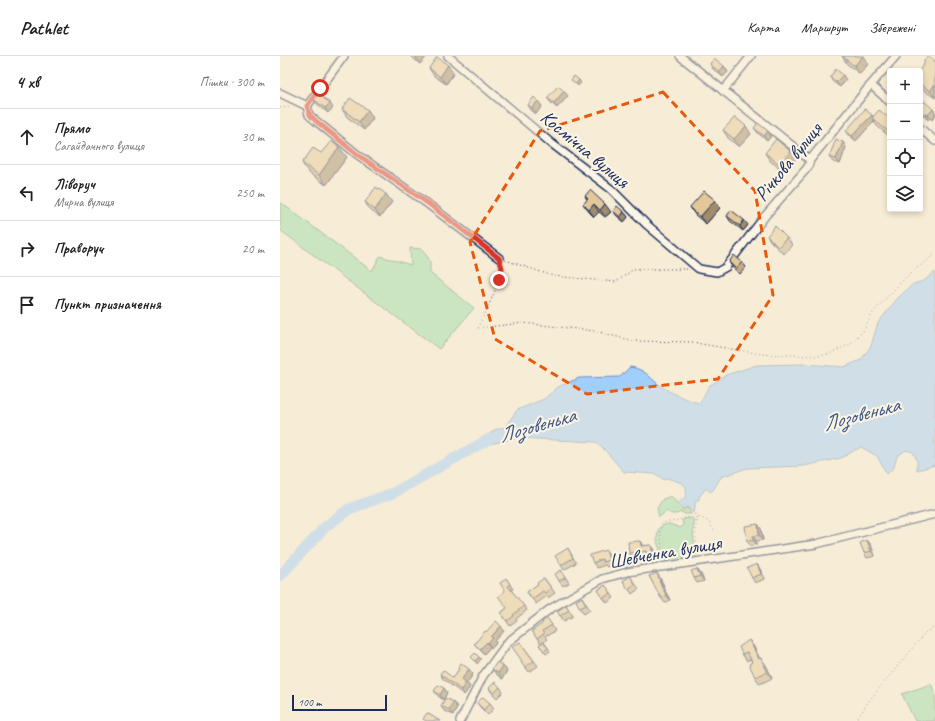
<!DOCTYPE html>
<html lang="uk">
<meta charset="utf-8">
<style>
:root{--surface:#fff;--page:#f6f6f6;--text:#202124;--muted:#757577;--line:#e0e0e0}
body{margin:0;font-family:Caveat,sans-serif;background:var(--page);color:var(--text)}
.controls{position:absolute;right:12px;top:12px;display:grid;overflow:hidden;border-radius:4px;box-shadow:0 2px 6px #0003}
.controls button{width:36px;height:36px;display:grid;place-items:center;padding:0;border:0;border-bottom:1px solid var(--line);background:var(--surface);color:var(--text);font:20px sans-serif}
.scale{position:absolute;left:12px;bottom:10px;width:95px;box-sizing:border-box;padding-left:4px;border:2px solid #1b2f5e;border-top:0;font-size:11px;line-height:14px;white-space:nowrap;color:#1b2f5e;-webkit-text-stroke:3px #fcf5e5;paint-order:stroke}
.stop{position:absolute;width:12px;height:12px;margin:-9px;border:3px solid #d93025;border-radius:50%;background:#fff}
.stop.end{background:#d93025;border-color:#fff;box-shadow:0 1px 4px #0008}
.list{margin:0;padding:0;list-style:none}
h2{display:flex;justify-content:space-between;align-items:center;height:52px;margin:0;padding:0 16px;font-size:17px}
h2 small{font-size:13px;font-weight:400;color:var(--muted)}
.list li{display:grid;grid-template-columns:26px 1fr auto;gap:12px;align-items:center;box-sizing:border-box;height:56px;padding:0 16px;border-top:1px solid var(--line)}
.list b{display:block;font-size:15px;white-space:nowrap}
.list p{margin:0;font-size:13px;white-space:nowrap;color:var(--muted)}
.list em{font-size:13px;font-style:normal;color:var(--muted)}
.icon{flex:none;width:22px;height:22px;fill:none;stroke:currentColor;stroke-width:2;stroke-linecap:round;stroke-linejoin:round}
.map{position:relative;flex:none;width:655px;height:665px;overflow:hidden}
header{display:flex;align-items:center;gap:24px;box-sizing:border-box;height:56px;padding:0 20px;background:var(--surface);border-bottom:1px solid var(--line)}
header strong{font-size:19px}
nav{display:flex;gap:22px;margin-inline-start:auto;font-size:14px}
main{display:flex}
aside{flex:1;background:var(--surface)}
.map>svg:first-child{display:block}
.green{fill:#96dca9;stroke:#588684}
.water{fill:#a1cffc;stroke:#6b8fbd}
.lines{fill:none;stroke-linecap:round;stroke-linejoin:round}
.river{stroke:#a1cffc;stroke-width:11}
.street-casing{stroke:#1b2f5e;stroke-width:10}
.path{stroke:#1b2f5e;stroke-width:1;stroke-dasharray:1 3;stroke-linecap:butt}
.street{stroke:#fcf5e5;stroke-width:7}
.wall{fill:#c4ab83;stroke:#1b2f5e}
.shaded-wall{fill:#a08b6a;stroke:#1b2f5e}
.building{fill:#e4c798;stroke:#1b2f5e}
.route{stroke:#d93025;stroke-width:5}
.marked{fill:none;stroke:#e8590c;stroke-width:3;stroke-dasharray:8 5;stroke-linejoin:round}
.labels{text-anchor:middle;dominant-baseline:central;stroke-width:4;stroke-linejoin:round;paint-order:stroke}
.street-label{font-size:20px;fill:#1b2f5e;stroke:#fcf5e5}
.water-label{font-size:21px;font-style:italic;fill:#3c5786;stroke:#fcf5e5}
</style>
<header>
<strong>Pathlet</strong>
<nav><a>Карта</a><a>Маршрут</a><a>Збережені</a></nav>
</header>
<main>
<aside>
<h2>4 хв<small>Пішки · 300 m</small></h2>
<ul class="list">
<li><svg class="icon" aria-label="ahead" viewBox="0 0 24 24"><path d="M12 20V5M6 11l6-6 6 6"/></svg><div><b>Прямо</b><p>Сагайдачного вулиця</p></div><em>30 m</em></li>
<li><svg class="icon" aria-label="left" viewBox="0 0 24 24"><path d="M17 20v-9H6M10 6l-5 5 5 5"/></svg><div><b>Ліворуч</b><p>Мирна вулиця</p></div><em>250 m</em></li>
<li><svg class="icon" aria-label="right" viewBox="0 0 24 24"><path d="M7 20v-9h11M14 6l5 5-5 5"/></svg><div><b>Праворуч</b></div><em>20 m</em></li>
<li><svg class="icon" aria-label="arrive" viewBox="0 0 24 24"><path d="M6 21V4h12l-3 4 3 4H6"/></svg><div><b>Пункт призначення</b></div></li>
</ul>
</aside>
<div class="map">
<svg width="655" height="665" viewBox="0 0 655 665">
<rect width="100%" height="100%" fill="#f7ecd6"/>
<filter id="ink" filterUnits="userSpaceOnUse"><feTurbulence type="fractalNoise" baseFrequency=".025" numOctaves="2"/><feDisplacementMap in="SourceGraphic" scale="8" xChannelSelector="R" yChannelSelector="G"/><feConvolveMatrix kernelMatrix="1 2 1 2 8 2 1 2 1" color-interpolation-filters="sRGB"/></filter>
<g filter="url(#ink)">
<g class="green">
<path d="M0,146L92,215L100,200L131,209L130,192L142,193L150,205V217L194,252L159,293L0,174Z"/>
<path d="M391,440L403,454L406,452L409,453L411,458H405L401,456C395,459 392,459 387,455L379,461L377,452L383,443Z"/>
<path d="M408,462L414,464L413,475L416,502L385,506C384,498 381,498 379,491C376,485 377,478 379,472C389,465 391,469 401,472L403,469L402,464Z"/>
<path d="M651,628L655,637V665H635L622,638Z"/>
</g>
<path class="water" d="M655,216V409L637,414V404L633,396L626,394L617,400L614,411L607,418L597,400L581,391L561,402L524,410L467,412L441,421L433,434L430,436L426,432L419,441V444H415V453L413,457L411,453L407,451L403,453L401,450L398,448C404,440 408,443 406,431L402,427L387,422L384,424L376,418L344,416L323,392L316,386L237,382L196,391L214,374L225,371L237,354L264,343L278,331L299,322L340,321L350,311C366,313 370,323 382,331C391,337 409,345 420,347L429,330L446,319L477,309L526,308L564,311L581,304L591,290L598,267L617,243L633,228L644,225Z"/>
<g class="lines">
<path class="river" d="M0,520L45,471L69,453L113,437L209,383"/>
<defs>
<g id="street">
<path d="M168,0L271,87L331,133L366,168L419,213L437,216L446,211L485,160L528,111L530,104L588,32L616,0"/>
<path d="M400,0L530,104"/>
<path d="M591,29L610,46"/>
<path d="M443,35L471,0"/>
<path d="M0,37L27,50L29,59L36,65L78,99L149,149L219,202"/>
<path d="M27,50L64,0"/>
<path d="M640,72L655,85"/>
<path d="M180,665L203,620L228,586L270,553L322,523L347,516L536,488L655,458"/>
</g>
</defs>
<use href="#street" class="street-casing"/>
<g class="path">
<path d="M0,52L12,51"/>
<path d="M225,204L273,220L336,226L354,213H407"/>
<path d="M198,272L243,267L315,275L353,285L414,286L421,288L481,298L539,300L549,298L570,288L583,275L594,255L627,220L655,198"/>
<path d="M198,272C204,258 224,221 221,208"/>
<path d="M418,498L415,474L418,461L416,457L414,458L416,462L418,461L428,465L434,475"/>
<path d="M383,504L380,474L382,467C386,466 391,466 395,465C404,463 406,460 416,462L418,466"/>
<path d="M576,665L588,646L646,576L655,571"/>
</g>
<use href="#street" class="street"/>
</g>
<g class="wall">
<path d="M130,0H147L140,8Z"/>
<path d="M562,0L588,8L580,18L567,8Z"/>
<path d="M643,5H655V42L640,32V15L645,7Z"/>
<path d="M430,8L444,10L448,16L443,21L433,13Z"/>
<path d="M149,12L174,17L166,28L154,20Z"/>
<path d="M550,21L566,24L560,31L553,26Z"/>
<path d="M288,40L277,52L271,47L267,42Z"/>
<path d="M32,42L53,52L48,57L36,47Z"/>
<path d="M248,49L262,50L256,58L251,54Z"/>
<path d="M640,50L655,56V60L652,64L650,62L648,64L640,56Z"/>
<path d="M62,53L93,62L84,74L67,61Z"/>
<path d="M592,59L593,60L610,63V81L597,70L594,65L576,85L570,80L566,75Z"/>
<path d="M474,72L491,80L487,85L478,77Z"/>
<path d="M443,74L471,78L459,91L448,82Z"/>
<path d="M566,91L560,108L553,106L549,101Z"/>
<path d="M41,97L67,101L46,129L29,117L22,107Z"/>
<path d="M485,97L516,102L505,116L490,105Z"/>
<path d="M305,140L331,156L325,161L319,156L314,161L309,156L303,148L307,144Z"/>
<path d="M85,146H112L100,161L90,154Z"/>
<path d="M410,151L440,152L426,168L415,159Z"/>
<path d="M333,155L344,156L348,161L344,166L337,160Z"/>
<path d="M447,160L468,169L463,175L450,165Z"/>
<path d="M487,180L507,182L512,189L504,198L492,187Z"/>
<path d="M449,206H462L466,211L460,218L452,211Z"/>
<path d="M478,468L481,473L483,484L476,485L477,489L471,490L467,485Z"/>
<path d="M587,484L591,489L595,500L587,502L584,497Z"/>
<path d="M371,489L375,494L376,504L370,505L367,501L352,502L349,497L364,490Z"/>
<path d="M288,492L296,507L284,514L281,509Z"/>
<path d="M329,499L333,509L327,511L325,509L317,512L313,507Z"/>
<path d="M342,500L346,507L340,510L338,507Z"/>
<path d="M477,508L480,513L485,523L475,527L472,522Z"/>
<path d="M281,514L289,527L283,530L279,525Z"/>
<path d="M421,518L424,525L417,527L414,522Z"/>
<path d="M350,520L359,533L352,538L343,525Z"/>
<path d="M369,520L380,522L384,530L383,531L390,544L385,547L381,542Z"/>
<path d="M226,522L233,533L231,534L247,554L236,563L237,565L230,570L221,557L227,552L225,535Z"/>
<path d="M264,522L275,537L268,542L267,540L256,548L247,536L258,528Z"/>
<path d="M325,529L334,542L327,547L318,534Z"/>
<path d="M302,541L310,554L304,558L300,552Z"/>
<path d="M286,549L293,560L284,565L277,555Z"/>
<path d="M271,568L275,575L265,581L267,583L264,586L270,595L266,598L259,589L261,588L252,575Z"/>
<path d="M224,575L215,585L216,587L212,592L210,591L204,598L194,588L206,576Z"/>
<path d="M469,584L474,591L480,603L486,609L492,622L480,628L475,621L472,606L471,603L467,605L462,598Z"/>
<path d="M240,586L258,610L249,616L241,605H242Z"/>
<path d="M223,610L227,615L222,623L216,618L212,613Z"/>
<path d="M178,612L193,618L187,627L190,631L184,639L163,623L160,618L173,622L179,613Z"/>
<path d="M220,631L223,636L217,642L212,637L209,632Z"/>
<path d="M164,632L167,637L163,644L158,640L154,635Z"/>
<path d="M173,646L177,651L173,659L164,655L161,650Z"/>
<path d="M197,647H210L214,652L208,659L201,652Z"/>
</g>
<g class="shaded-wall">
<path d="M135,0H147L140,8Z"/>
<path d="M583,0L588,8L580,18L574,10Z"/>
<path d="M168,9L174,17L166,28L160,21Z"/>
<path d="M444,10L448,16L443,21L439,16Z"/>
<path d="M563,19L566,24L560,31L556,26Z"/>
<path d="M299,24L301,27L298,30L296,28Z"/>
<path d="M655,28V42L650,35Z"/>
<path d="M284,35L288,40L277,52L274,47Z"/>
<path d="M258,45L262,50L256,58L252,52Z"/>
<path d="M50,47L53,52L48,57L45,52Z"/>
<path d="M653,53L655,56V60L652,64L648,59Z"/>
<path d="M88,54L93,62L84,74L79,66Z"/>
<path d="M646,57L650,62L648,64L645,59Z"/>
<path d="M592,59L595,64L592,62L594,65L576,85L572,80Z"/>
<path d="M466,70L471,78L459,91L454,83Z"/>
<path d="M488,75L491,80L487,85L484,80Z"/>
<path d="M563,86L566,91L560,108L556,103Z"/>
<path d="M59,91L67,101L46,129L39,119Z"/>
<path d="M510,95L516,102L505,116L500,109Z"/>
<path d="M106,138L112,146L100,161L95,154Z"/>
<path d="M435,144L440,152L426,168L420,161Z"/>
<path d="M314,148L319,156L314,161L309,154Z"/>
<path d="M325,148L331,156L325,161L320,154Z"/>
<path d="M344,156L348,161L344,166L340,161Z"/>
<path d="M464,164L468,169L463,175L460,170Z"/>
<path d="M478,468L481,473L483,484L479,479Z"/>
<path d="M473,480L476,485L477,489L473,484Z"/>
<path d="M587,484L591,489L595,500L591,495Z"/>
<path d="M360,485L364,490H361Z"/>
<path d="M371,489L375,494L376,504L373,499Z"/>
<path d="M326,494L329,499L333,509L329,504Z"/>
<path d="M477,508L480,513L485,523L481,518Z"/>
<path d="M417,513L421,518L424,525L420,520Z"/>
<path d="M377,517L380,522L384,530L380,525Z"/>
<path d="M379,525L383,531L390,544L386,539Z"/>
<path d="M221,570L224,575L215,585L216,587L212,592L208,587L211,581Z"/>
<path d="M469,584L474,591L483,610L479,603Z"/>
<path d="M207,586L210,591L204,598L200,593Z"/>
<path d="M199,601L201,603L197,608L195,605Z"/>
<path d="M481,602L486,609L492,622L487,616Z"/>
<path d="M223,610L227,615L222,623L218,617Z"/>
<path d="M189,613L193,618L187,627L190,631L184,639L181,634L182,623Z"/>
<path d="M164,632L167,637L163,644L160,639Z"/>
<path d="M173,646L177,651L173,659L169,654Z"/>
</g>
<g class="building">
<path d="M562,0H583L574,10Z"/>
<path d="M648,0H649L655,5V28L650,35L640,28V15H639L645,6L643,5Z"/>
<path d="M157,1L168,9L160,21L149,12Z"/>
<path d="M434,2L444,10L439,16L430,8Z"/>
<path d="M556,13L563,19L556,26L550,21Z"/>
<path d="M294,20L299,24L296,28L291,24Z"/>
<path d="M278,30L284,35L274,47L267,42Z"/>
<path d="M36,36L50,47L45,52L32,42Z"/>
<path d="M254,41L258,45L252,52L248,49Z"/>
<path d="M70,42L88,54L79,66L62,53Z"/>
<path d="M644,45L653,53L648,59L646,57L645,59L640,55L641,53L640,50Z"/>
<path d="M585,53L592,59L572,80L566,75Z"/>
<path d="M599,54L610,63V77L592,62Z"/>
<path d="M455,61L466,70L454,83L443,74Z"/>
<path d="M478,67L488,75L484,80L474,72Z"/>
<path d="M496,83L510,95L500,109L485,97Z"/>
<path d="M556,83L563,86L556,103L549,101Z"/>
<path d="M51,85L59,91L39,119L22,107L33,92L41,97Z"/>
<path d="M96,131L106,138L95,154L85,146Z"/>
<path d="M310,134L325,148L320,154L314,148L309,154L303,148L308,143L305,140Z"/>
<path d="M424,135L435,144L420,161L410,151Z"/>
<path d="M337,150L344,156L340,161L333,155Z"/>
<path d="M451,154L464,164L460,170L447,160Z"/>
<path d="M495,170L507,182L498,191L487,180Z"/>
<path d="M454,199L462,206L456,213L449,206Z"/>
<path d="M478,468L479,479L473,480V484L467,485L465,470Z"/>
<path d="M587,484L591,495L584,497L580,487Z"/>
<path d="M360,485L361,490L371,489L373,499L367,500L366,495L349,497L348,486Z"/>
<path d="M288,492L293,502L281,509L275,500Z"/>
<path d="M326,494L329,504L323,506L322,503L313,507L310,499Z"/>
<path d="M342,500L344,504L338,507L336,502Z"/>
<path d="M477,508L481,518L472,522L467,512Z"/>
<path d="M417,513L420,520L414,522L411,515Z"/>
<path d="M281,514L285,522L279,525L275,518Z"/>
<path d="M377,517L380,525H379L386,539L381,542L369,520Z"/>
<path d="M350,520L355,528L348,533L343,525Z"/>
<path d="M226,522L230,528L228,530L244,550L233,559L234,560L227,565L221,557L227,552L218,540L225,535L220,527Z"/>
<path d="M264,522L271,532L265,537L263,535L252,543L247,536L258,528L257,527Z"/>
<path d="M325,529L331,537L323,542L318,534Z"/>
<path d="M302,541L306,549L300,552L296,545Z"/>
<path d="M286,549L289,554L280,560L277,555Z"/>
<path d="M267,562L272,569L262,575L264,578L257,583L252,575L263,567L262,566Z"/>
<path d="M216,565L221,570L211,581L213,582L208,587L207,586L200,593L194,588L205,575L206,576Z"/>
<path d="M469,584L479,603L481,602L487,616L475,621L469,608L472,606L467,596L462,598L459,591Z"/>
<path d="M240,586L254,605L245,611L241,605H242L232,591Z"/>
<path d="M263,586L268,592L264,595L259,589Z"/>
<path d="M195,597L199,601L195,605L191,601Z"/>
<path d="M217,606L223,610L218,617L212,613Z"/>
<path d="M181,607L189,613L182,623L186,626L181,634L160,618L163,614L173,622L179,613L178,612Z"/>
<path d="M215,626L220,631L214,637L209,632Z"/>
<path d="M158,629L164,632L160,639L154,635Z"/>
<path d="M203,641L210,647L204,654L197,647Z"/>
<path d="M165,642L173,646L169,654L161,650Z"/>
<path d="M147,657L160,665H146L143,663Z"/>
</g>
</g>
<g class="lines" filter="url(#ink)">
<path class="route" d="M40,32L27,50L30,59L36,65L78,99L149,148L219,202L222,212L219,224"/>
</g>
<path d="M0 0H655V665H0ZM383,36L475,135L493,239L438,323L307,338L215,283L190,186L260,75Z" fill="#f7ecd6" fill-opacity=".55" fill-rule="evenodd"/>
<path class="marked" d="M383,36L475,135L493,239L438,323L307,338L215,283L190,186L260,75Z"/>
<g class="labels">
<g class="street-label">
<text transform="translate(305 93) rotate(40)">Космічна вулиця</text>
<text transform="translate(508 106) rotate(-51)">Річкова вулиця</text>
<text transform="translate(385 496) rotate(-10)">Шевченка вулиця</text>
</g>
<g class="water-label">
<text transform="translate(581 358) rotate(-15)">Лозовенька</text>
<text transform="translate(257 369) rotate(-16)">Лозовенька</text>
</g>
</g>
</svg>
<div class="controls">
<button>+</button>
<button>−</button>
<button><svg class="icon" aria-label="locate" viewBox="0 0 24 24"><circle cx="12" cy="12" r="6"/><path d="M12 2v4M12 18v4M2 12h4M18 12h4"/></svg></button>
<button><svg class="icon" aria-label="layers" viewBox="0 0 24 24"><path d="M12 4l9 5-9 5-9-5zM3 14l9 5 9-5"/></svg></button>
</div>
<div class="scale">100 m</div>
<div class="stop" style="left:40px;top:32px"></div>
<div class="stop end" style="left:219px;top:224px"></div>
</div>
</main>
